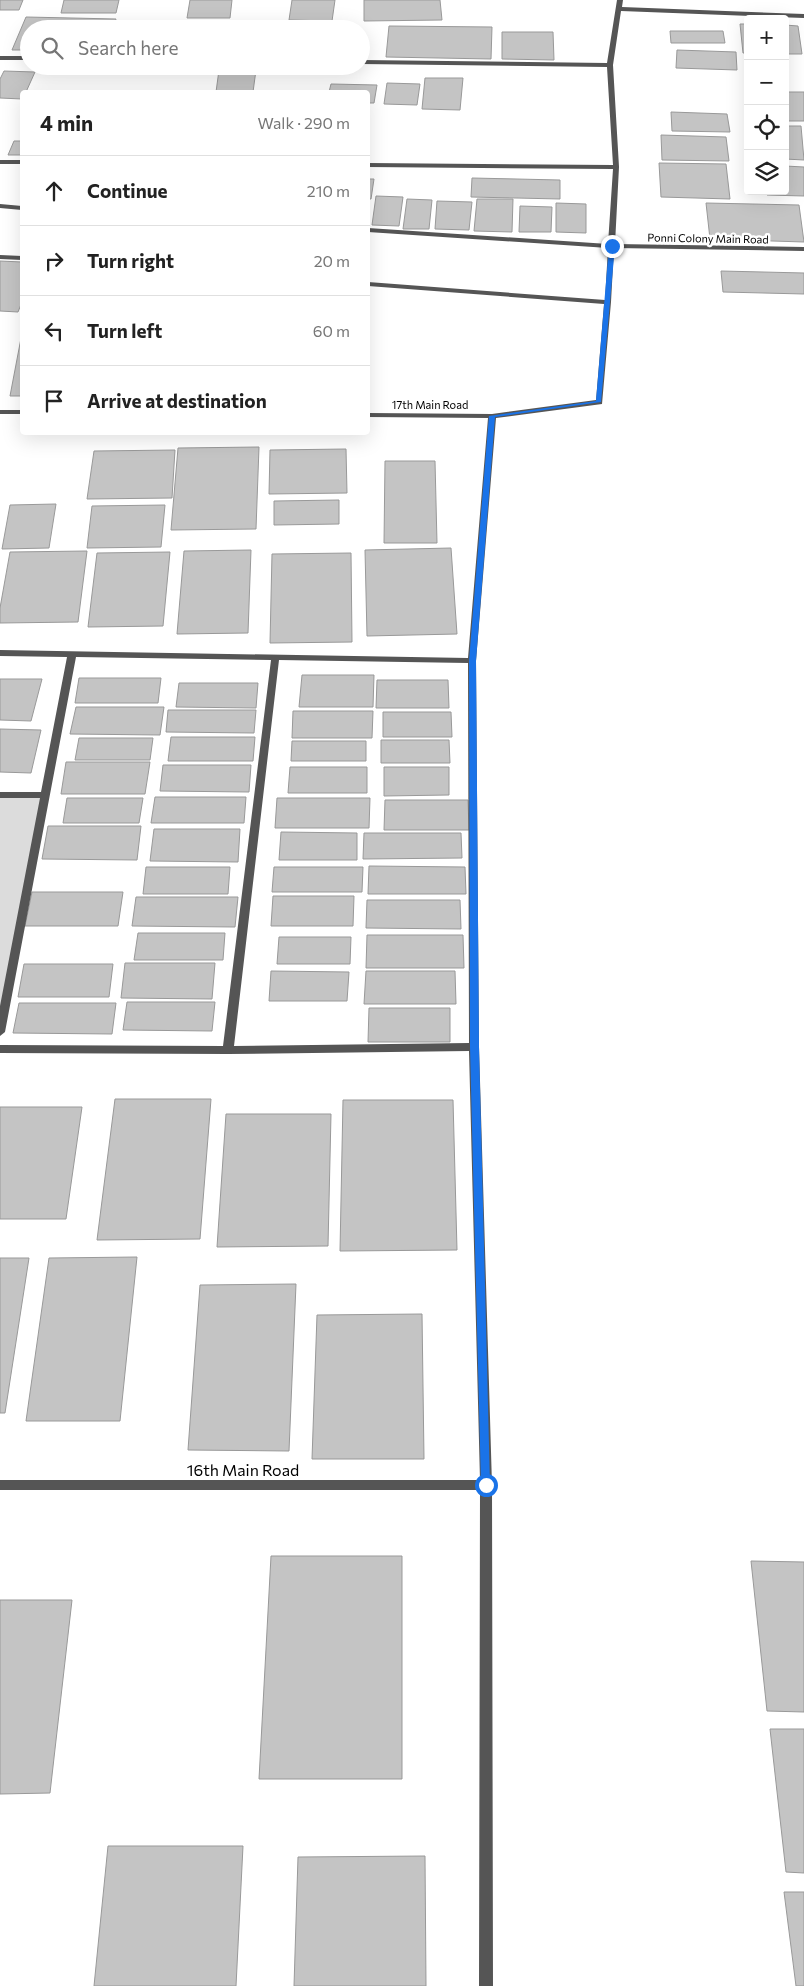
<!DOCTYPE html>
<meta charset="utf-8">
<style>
:root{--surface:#fff;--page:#f6f6f6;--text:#222;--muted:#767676;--line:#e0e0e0}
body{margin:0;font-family:Commissioner,sans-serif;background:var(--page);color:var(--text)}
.controls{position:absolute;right:15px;top:15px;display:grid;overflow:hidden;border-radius:5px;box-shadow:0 5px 20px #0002}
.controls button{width:45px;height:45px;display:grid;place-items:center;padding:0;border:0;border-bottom:1px solid var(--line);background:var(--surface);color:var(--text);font:25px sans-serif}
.stop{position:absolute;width:15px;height:15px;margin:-11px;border:4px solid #1a73e8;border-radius:50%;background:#fff}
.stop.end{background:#1a73e8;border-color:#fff;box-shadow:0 1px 5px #0008}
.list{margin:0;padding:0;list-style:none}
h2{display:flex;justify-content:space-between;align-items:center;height:65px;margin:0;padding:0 20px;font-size:21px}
h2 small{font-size:16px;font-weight:400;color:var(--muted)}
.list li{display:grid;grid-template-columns:32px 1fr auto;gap:15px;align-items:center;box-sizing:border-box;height:70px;padding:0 20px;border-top:1px solid var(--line)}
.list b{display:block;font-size:19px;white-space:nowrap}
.list em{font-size:16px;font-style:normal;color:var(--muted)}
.icon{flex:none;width:28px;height:28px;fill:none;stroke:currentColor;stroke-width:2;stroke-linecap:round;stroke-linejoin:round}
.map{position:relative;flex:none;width:804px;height:1986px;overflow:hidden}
.search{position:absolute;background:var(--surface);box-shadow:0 5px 20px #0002;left:20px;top:20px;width:350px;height:55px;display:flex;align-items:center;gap:12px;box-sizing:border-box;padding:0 18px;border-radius:28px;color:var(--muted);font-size:19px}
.panel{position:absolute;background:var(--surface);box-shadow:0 5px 20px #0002;left:20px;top:90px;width:350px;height:345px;border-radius:5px}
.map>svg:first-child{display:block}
.green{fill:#dcdcdc}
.building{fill:#c4c4c4;stroke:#999}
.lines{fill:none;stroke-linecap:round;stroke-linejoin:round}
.street{fill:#555;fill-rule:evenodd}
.route{fill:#1a73e8}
.labels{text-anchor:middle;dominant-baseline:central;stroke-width:5;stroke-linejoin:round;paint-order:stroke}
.far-street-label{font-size:11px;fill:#000;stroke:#fff}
.near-street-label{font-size:16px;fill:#000;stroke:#fff}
</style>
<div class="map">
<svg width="804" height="1986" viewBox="0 0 804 1986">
<rect width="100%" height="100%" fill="#fff"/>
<path class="green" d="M0,795H44L0,1032Z"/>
<g class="building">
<path d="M0,0H23L19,10H0Z"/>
<path d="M64,0H119L116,13H61Z"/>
<path d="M190,0H232L230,18H187Z"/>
<path d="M292,0H335L332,21L289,20Z"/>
<path d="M364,0H440L442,20L364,21Z"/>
<path d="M26,17L116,19L113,29H29V50H12Z"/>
<path d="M185,21H227L225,29H183Z"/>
<path d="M130,22H176L175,29H129Z"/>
<path d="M740,24H748V53H743Z"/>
<path d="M785,25L798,26L802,54H785Z"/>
<path d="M291,26H331L330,29H291Z"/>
<path d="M389,26L492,27L491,59L386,57Z"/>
<path d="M670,31H723L725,43H671Z"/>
<path d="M502,32H553L554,60L502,59Z"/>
<path d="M677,50L736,52L737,70L676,68Z"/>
<path d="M219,70H256L253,92H216Z"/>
<path d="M4,71L35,72L26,92H22V99L0,98V79Z"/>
<path d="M425,78H463L460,110L422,109Z"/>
<path d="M387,83L420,84L417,105L384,104Z"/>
<path d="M331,84L377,85L374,103H368V92H329Z"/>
<rect x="785" y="92" width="19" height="29"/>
<path d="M671,112L727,114L730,132L672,131Z"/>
<path d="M785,126H801L804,160L785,159Z"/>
<path d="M661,135L726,137L729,161L662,160Z"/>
<path d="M14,141H22V155H8Z"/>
<path d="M659,163L726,164L730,199L661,197Z"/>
<path d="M785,166L804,167V196L767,195L766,191H785Z"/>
<path d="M472,178L560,180V199L471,197Z"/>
<path d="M368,179H374L371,199H368Z"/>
<path d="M376,196L403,197L399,226L372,225Z"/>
<path d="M407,199L432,200L429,229H403Z"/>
<path d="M477,199H513L512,232L474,231Z"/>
<path d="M437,201L472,202L469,230L435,229Z"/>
<path d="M556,203L586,204V233L556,232Z"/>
<path d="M706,203L799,205L804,242L710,239Z"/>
<path d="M520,206L552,207L551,232H519Z"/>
<path d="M0,261L22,262V302L18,312L0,311Z"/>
<path d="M721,271L804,273V294L723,292Z"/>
<path d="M22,333V396H10Z"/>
<path d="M259,447L256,529L171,530L178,448Z"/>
<path d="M346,449L347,493L269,494L270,450Z"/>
<path d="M175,450L172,498L87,499L94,451Z"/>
<path d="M385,461H435L437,543H384Z"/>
<path d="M339,500V524L274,525V501Z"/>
<path d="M56,504L49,548L2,549L10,505Z"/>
<path d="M165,505L161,547L87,548L92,506Z"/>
<path d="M451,548L457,634L367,636L365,550Z"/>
<path d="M251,550L248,633L177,634L184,551Z"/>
<path d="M87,551L78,622L0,623V608L10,552Z"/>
<path d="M170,552L163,626L88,627L97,553Z"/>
<path d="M351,553L352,642L270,643L272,554Z"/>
<path d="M302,675H374L373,707H299Z"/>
<path d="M79,678H161L158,703H75Z"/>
<path d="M0,679H42L31,721L0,720Z"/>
<path d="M377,680H448L449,708H376Z"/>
<path d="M179,683H258L256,708L176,707Z"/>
<path d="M76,707H164L160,735L70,734Z"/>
<path d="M168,710H256L254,733L166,732Z"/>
<path d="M293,711H373L372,738H292Z"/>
<path d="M383,712H451L452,737H383Z"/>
<path d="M0,729L41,730L31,773L0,772Z"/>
<path d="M171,737H255L253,761H168Z"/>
<path d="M79,738H153L150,760H75Z"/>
<path d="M381,740H449L450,763H381Z"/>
<path d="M292,741H366V761H291Z"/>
<path d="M66,762H150L145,794H61Z"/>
<path d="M163,765H251L249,792L160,791Z"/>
<path d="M290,767H367V793H288Z"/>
<path d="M384,767H449V795L384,796Z"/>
<path d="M155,797H246L244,823H151Z"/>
<path d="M67,798H143L139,823H63Z"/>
<path d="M277,798H370L369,828H275Z"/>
<path d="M385,800H468L469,830H384Z"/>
<path d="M48,826H141L137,860L42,859Z"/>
<path d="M154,829H240L238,862L150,861Z"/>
<path d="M281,832L357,833V860H279Z"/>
<path d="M364,833H461L462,858L363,859Z"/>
<path d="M369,866L465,867L466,894H368Z"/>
<path d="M146,867H230L228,894H143Z"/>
<path d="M274,867H363L362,892H272Z"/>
<path d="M32,892H123L118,926H25Z"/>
<path d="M273,896H354L353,926H271Z"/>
<path d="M136,897H238L235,927L132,926Z"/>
<path d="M367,900H460L461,929L366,928Z"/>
<path d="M138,933H225L223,960H134Z"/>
<path d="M367,935H463L464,968H366Z"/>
<path d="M279,937H351L350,964H277Z"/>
<path d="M125,963H215L212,999L121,998Z"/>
<path d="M24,964H113L109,997H18Z"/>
<path d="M271,971L349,972L347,1001H269Z"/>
<path d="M366,971H455L456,1004H364Z"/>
<path d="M127,1002H215L212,1031L123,1030Z"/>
<path d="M19,1003H116L112,1034L13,1033Z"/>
<path d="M369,1008H450V1042H368Z"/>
<path d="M115,1099H211L200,1239L97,1240Z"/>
<path d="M343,1100H453L457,1250L340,1251Z"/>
<path d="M0,1107H82L66,1219H0Z"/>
<path d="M226,1114H331L328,1246L217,1247Z"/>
<path d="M137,1257L120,1421H26L49,1258Z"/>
<path d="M0,1258H29L5,1413H0Z"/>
<path d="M296,1284L289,1451L188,1450L200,1285Z"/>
<path d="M422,1314L424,1459H312L317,1315Z"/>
<path d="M271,1556H402V1779H259Z"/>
<path d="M751,1561L804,1562V1712L767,1711Z"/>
<path d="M0,1600H72L50,1793L0,1794Z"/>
<path d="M770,1729H804V1873L786,1872Z"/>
<path d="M108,1846H243L236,1986H94Z"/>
<path d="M425,1856L426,1986H294L298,1857Z"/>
<path d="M784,1892H804V1986H796Z"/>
</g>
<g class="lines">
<g class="street">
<path d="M617,0H623L622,7L804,14V18L621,11L613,65L619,167L615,244L804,247V251L614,248L611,302L602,404L496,418L476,661L479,1047L492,1485L493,1986H479L480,1490H0V1480H480L469,1051L228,1054L0,1053V1045L223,1046L271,660L76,657L5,1032L0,1036V1006L40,798H0V792H41L67,657L0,656V650L468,658L488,418L368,417V413L492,414L596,400L604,304L368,286V282L605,300L608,248L368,232V228L608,244L613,169L368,167V163L613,165L607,67L361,64V60L607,63ZM279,660L468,663L469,1043L234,1046Z"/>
<rect x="0" y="56" width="29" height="4"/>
<rect x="0" y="160" width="22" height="4"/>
<path d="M0,204L22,206V210L0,208Z"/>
<path d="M0,255L22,256V260L0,259Z"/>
<rect x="0" y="410" width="22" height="4"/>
</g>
</g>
<path class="route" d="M612,245L615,246L601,402L495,417L476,661L479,1047L490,1485L486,1489L481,1485L470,1047L469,661L489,416L596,401L609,246Z"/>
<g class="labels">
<g class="far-street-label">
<text transform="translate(708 238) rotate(1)">Ponni Colony Main Road</text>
<text x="430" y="404">17th Main Road</text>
</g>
<g class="near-street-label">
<text x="243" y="1469">16th Main Road</text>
</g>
</g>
</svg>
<div class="controls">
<button>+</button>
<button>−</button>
<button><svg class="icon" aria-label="locate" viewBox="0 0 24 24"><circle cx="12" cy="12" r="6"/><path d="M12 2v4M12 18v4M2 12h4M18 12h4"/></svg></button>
<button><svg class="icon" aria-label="layers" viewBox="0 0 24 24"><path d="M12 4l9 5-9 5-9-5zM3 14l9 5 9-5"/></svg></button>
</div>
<div class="stop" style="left:486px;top:1485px"></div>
<div class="stop end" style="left:612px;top:246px"></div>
<div class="search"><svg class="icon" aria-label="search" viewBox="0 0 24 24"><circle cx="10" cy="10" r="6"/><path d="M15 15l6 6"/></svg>Search here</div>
<section class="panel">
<h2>4 min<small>Walk · 290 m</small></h2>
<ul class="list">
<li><svg class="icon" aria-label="ahead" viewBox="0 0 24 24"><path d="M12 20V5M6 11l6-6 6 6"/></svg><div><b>Continue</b></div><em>210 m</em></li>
<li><svg class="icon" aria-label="right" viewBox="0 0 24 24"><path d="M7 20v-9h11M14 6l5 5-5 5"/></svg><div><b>Turn right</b></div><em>20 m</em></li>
<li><svg class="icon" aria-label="left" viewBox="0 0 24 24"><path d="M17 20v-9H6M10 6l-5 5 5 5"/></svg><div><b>Turn left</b></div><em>60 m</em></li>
<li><svg class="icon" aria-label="arrive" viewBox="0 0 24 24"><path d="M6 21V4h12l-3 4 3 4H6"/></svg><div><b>Arrive at destination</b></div></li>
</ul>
</section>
</div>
